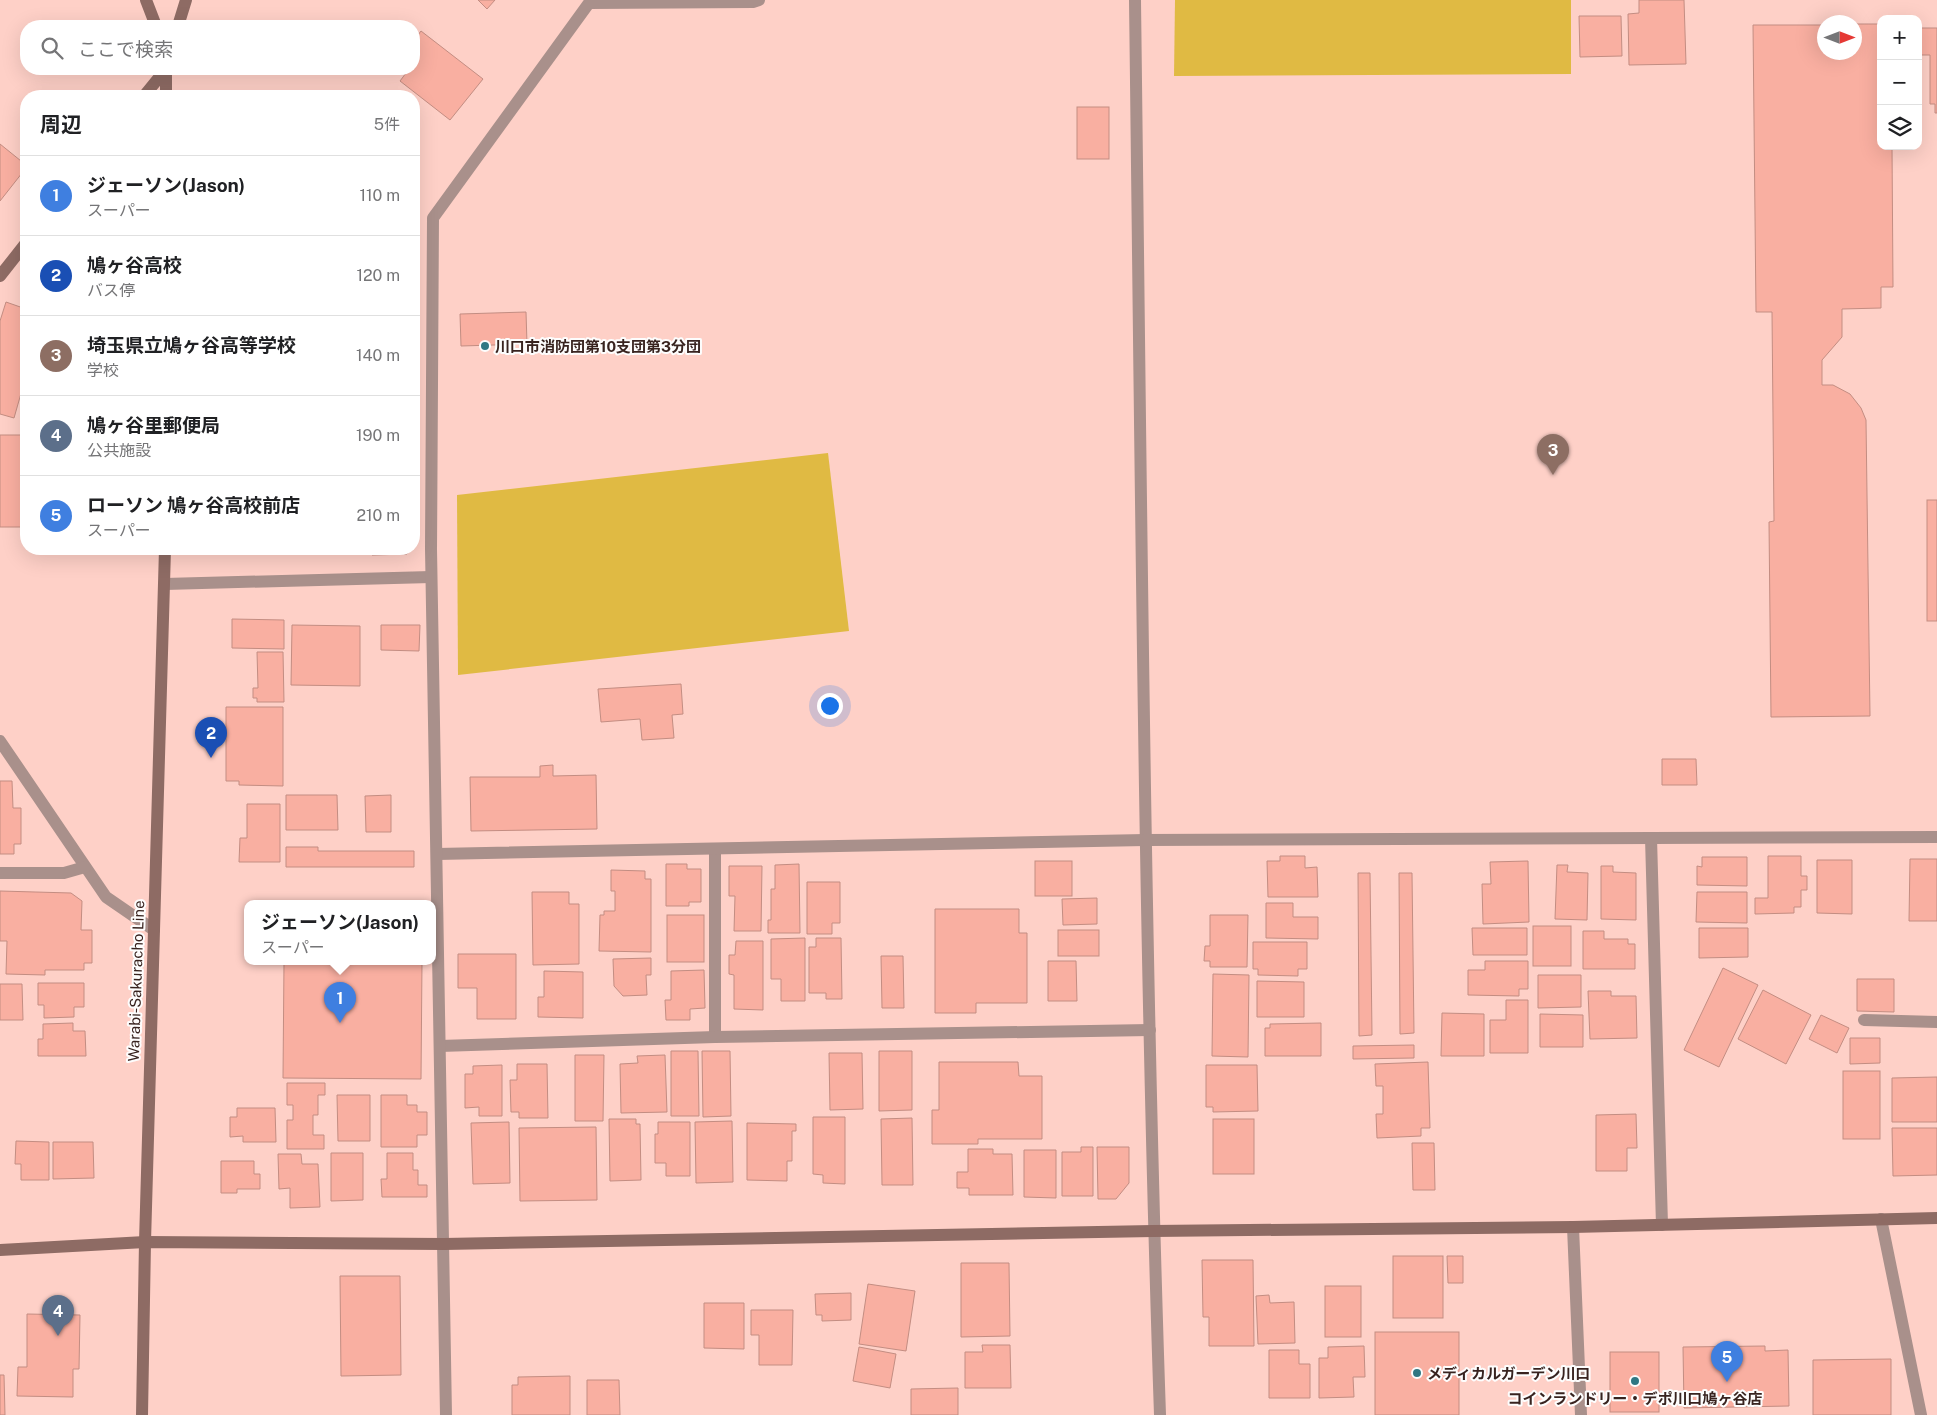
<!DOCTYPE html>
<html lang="ja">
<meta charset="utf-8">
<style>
:root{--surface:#fff;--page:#f2f2f2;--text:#202124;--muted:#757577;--line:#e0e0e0;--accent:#db2777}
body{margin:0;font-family:"Public Sans","Noto Sans JP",sans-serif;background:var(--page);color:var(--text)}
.controls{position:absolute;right:15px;top:15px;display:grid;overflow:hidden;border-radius:10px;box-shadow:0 5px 20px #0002}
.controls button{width:45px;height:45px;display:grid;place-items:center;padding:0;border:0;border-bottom:1px solid var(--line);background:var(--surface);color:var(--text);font:25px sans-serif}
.compass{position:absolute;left:1817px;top:15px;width:45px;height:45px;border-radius:50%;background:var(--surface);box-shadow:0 5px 20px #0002;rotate:90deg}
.you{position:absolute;left:829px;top:705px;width:18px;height:18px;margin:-12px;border:4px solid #fff;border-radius:50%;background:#1a73e8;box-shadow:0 0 0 8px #1a73e833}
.badge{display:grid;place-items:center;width:32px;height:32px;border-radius:50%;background:var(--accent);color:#fff;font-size:16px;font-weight:700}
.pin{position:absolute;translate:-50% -41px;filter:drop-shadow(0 1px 2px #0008)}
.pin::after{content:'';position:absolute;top:26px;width:18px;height:15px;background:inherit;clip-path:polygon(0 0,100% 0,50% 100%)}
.popup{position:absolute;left:244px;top:900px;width:192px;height:65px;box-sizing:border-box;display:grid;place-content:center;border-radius:10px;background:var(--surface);filter:drop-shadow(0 1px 4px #0005);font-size:16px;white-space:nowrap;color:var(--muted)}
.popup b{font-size:19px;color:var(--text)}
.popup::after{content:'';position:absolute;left:50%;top:100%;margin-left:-10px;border:10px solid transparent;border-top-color:var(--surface)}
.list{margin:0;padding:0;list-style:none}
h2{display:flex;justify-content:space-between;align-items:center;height:65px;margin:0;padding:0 20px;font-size:21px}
h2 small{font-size:16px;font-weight:400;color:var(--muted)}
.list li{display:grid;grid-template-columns:32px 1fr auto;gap:15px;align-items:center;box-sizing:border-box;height:80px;padding:0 20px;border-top:1px solid var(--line)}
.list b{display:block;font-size:19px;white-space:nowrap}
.list p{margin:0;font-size:16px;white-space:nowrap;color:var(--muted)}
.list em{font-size:16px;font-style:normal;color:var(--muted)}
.icon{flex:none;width:28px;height:28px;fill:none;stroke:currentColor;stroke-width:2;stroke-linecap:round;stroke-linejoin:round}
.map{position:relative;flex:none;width:1937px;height:1415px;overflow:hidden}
.search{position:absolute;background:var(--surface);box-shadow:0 5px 20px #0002;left:20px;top:20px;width:400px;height:55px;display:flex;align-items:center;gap:12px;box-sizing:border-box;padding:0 18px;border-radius:20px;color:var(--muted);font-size:19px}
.panel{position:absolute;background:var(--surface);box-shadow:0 5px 20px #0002;left:20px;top:90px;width:400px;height:465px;border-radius:20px}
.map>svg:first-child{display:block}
.green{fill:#e0ba43}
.building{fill:#f9afa1;stroke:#c38d82}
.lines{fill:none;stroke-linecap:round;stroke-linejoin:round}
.lane{stroke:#a9908b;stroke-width:12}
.street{stroke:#a9908b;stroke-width:12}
.secondary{stroke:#8e6b64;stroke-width:12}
.poi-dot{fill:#307783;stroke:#fdfdfd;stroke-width:2}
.labels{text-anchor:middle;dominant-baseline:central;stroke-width:4;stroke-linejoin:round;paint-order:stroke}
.poi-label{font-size:15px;font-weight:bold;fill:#38231f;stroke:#fdfdfd;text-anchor:start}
.street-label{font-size:15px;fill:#38231f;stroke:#fdfdfd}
</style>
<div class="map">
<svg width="1937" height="1415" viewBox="0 0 1937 1415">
<rect width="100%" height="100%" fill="#fed0c7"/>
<g class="green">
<path d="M1175,0H1571V74L1174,76Z"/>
<path d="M828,453L849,631L458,675L457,495Z"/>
</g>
<g class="building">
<path d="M478,0H495L487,9Z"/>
<path d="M1639,0H1684L1686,64L1629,65L1628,14L1639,13Z"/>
<path d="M1579,16H1621L1622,56L1580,57Z"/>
<path d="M1854,24H1881V146H1892L1893,287H1881V308L1842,309V337L1822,360V385H1833L1850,394L1861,408L1866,420L1870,716L1771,717L1769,522L1774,521L1772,312H1756L1753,25H1824V52H1854Z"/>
<path d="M1918,28H1937V113H1935V104H1930V55H1918Z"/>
<path d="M421,31L483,79L450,120L400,81L409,69H414V40Z"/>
<rect x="1077" y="107" width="32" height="52"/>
<path d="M0,144L26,165V168L0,201Z"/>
<path d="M6,302L26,309V376L14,418L0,414V321Z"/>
<path d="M526,312L527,344L461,346L460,314Z"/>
<rect x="0" y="435" width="26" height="92"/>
<rect x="1927" y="500" width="10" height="121"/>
<path d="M250,549H282V554L250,553Z"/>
<path d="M372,549H407V554L372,555Z"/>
<path d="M232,619L284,620V649L232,648Z"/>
<path d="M292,625L360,626V686L291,685Z"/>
<path d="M381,625H420L419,651L381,650Z"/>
<path d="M257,652H283L284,702H257V698H253V688H258Z"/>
<path d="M681,684L683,714L672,715L674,738L642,740L640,719L601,722L598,689Z"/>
<path d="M226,707H283V786L239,785V781H226Z"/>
<path d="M1662,759H1696L1697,785H1662Z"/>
<path d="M553,765V776L596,775L597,829L471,831L470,777H540V766Z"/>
<path d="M0,781H12L13,808H21V844H14V854H0Z"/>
<path d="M286,795H337L338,830H286Z"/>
<path d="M391,795V832H366L365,796Z"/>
<path d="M247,804H280V862H239L240,838H247Z"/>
<path d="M286,847H318V851H414V867H286Z"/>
<path d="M1280,856H1305V868L1317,867L1318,897H1268L1267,861H1280Z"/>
<path d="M1768,856H1801V876H1807V890H1801V907H1794V913L1755,914V898H1768Z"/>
<path d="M1702,857H1747V886L1697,885V866L1702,867Z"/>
<path d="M1910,859H1937V921H1909Z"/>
<path d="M1817,860H1852V914L1817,913Z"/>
<rect x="1035" y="861" width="37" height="35"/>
<path d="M1528,861L1529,922L1483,924L1482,884H1491L1490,862Z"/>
<path d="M666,864H687V869H701V902H689V906H666Z"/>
<path d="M799,864L800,933H768V920H771V889H775V865Z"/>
<path d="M1557,865H1568L1567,872L1588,873L1587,920L1555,919Z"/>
<path d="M729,866H762L761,931H734L735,896H729Z"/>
<path d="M1601,866H1613V872L1636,873V920L1601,919Z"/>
<path d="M611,870L645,871V879H651V952L599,951L600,915H604V911H615V891H611Z"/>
<path d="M1358,873H1370L1372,1035L1359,1036Z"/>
<path d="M1399,873H1412L1414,1033L1400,1034Z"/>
<path d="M807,882H840V923H832V934H807Z"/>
<path d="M0,891L71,893L82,901L81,930H92V963H84V970H45V975L6,974L7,941H0Z"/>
<path d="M532,892H569V904H579V964L533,965Z"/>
<path d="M1697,892H1747V923L1696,922Z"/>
<path d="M1097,898V924L1063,925L1062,899Z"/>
<path d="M1266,903H1293V917H1318V939L1266,938Z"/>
<path d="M935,909H1019V933H1027V1003H976V1013H935Z"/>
<rect x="667" y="915" width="37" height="47"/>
<path d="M1210,915H1248L1247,967H1210V961H1204L1205,946H1210Z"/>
<rect x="1533" y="926" width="38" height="40"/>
<path d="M1472,928H1527V955H1473Z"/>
<path d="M1699,928H1748V957L1699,958Z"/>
<rect x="1058" y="930" width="41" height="26"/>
<path d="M1583,931H1604V939H1628V944H1635V969H1583Z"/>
<path d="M805,938V1001H781V979H771V939Z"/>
<path d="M816,938H841L842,999H826V993H809V947H816Z"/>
<path d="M736,941H763V1010L734,1009V975L729,974V955H735Z"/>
<path d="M1253,942H1307V969H1298V976L1258,975V969H1253Z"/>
<path d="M458,954H516V1019H477V988H458Z"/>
<path d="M881,956H903L904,1008H882Z"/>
<path d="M651,958V975H646L647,995L623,996L614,986L613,959Z"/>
<path d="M1048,961H1076L1077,1001H1048Z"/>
<path d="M1485,961H1528V989H1519V996L1468,995V970H1485Z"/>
<path d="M284,962H422L421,1079L283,1078Z"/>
<path d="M1723,968L1758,985L1719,1067L1684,1050Z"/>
<path d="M704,970L705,1008L690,1009V1020H666L665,1000H671V971Z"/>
<path d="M544,971L583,972V1018L538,1017V997H544Z"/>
<path d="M1213,974L1249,975L1248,1057L1212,1056Z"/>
<path d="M1538,975H1581V1007L1538,1008Z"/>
<path d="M1857,979H1894V1012L1857,1011Z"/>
<path d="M1257,981L1304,982V1017H1257Z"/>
<path d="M38,983H84V1007H74V1017L44,1018V1005H38Z"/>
<path d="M0,984H22L23,1020H0Z"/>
<path d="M1763,990L1811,1015L1786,1064L1738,1039Z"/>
<path d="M1588,991H1611V996H1636L1637,1038L1590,1039Z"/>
<path d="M1506,1000H1528V1053H1490V1020H1506Z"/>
<path d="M1442,1013L1484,1014V1056H1441Z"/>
<path d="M1540,1014L1583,1015V1047H1540Z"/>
<path d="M1821,1015L1849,1028L1837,1053L1809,1039Z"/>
<path d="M73,1023V1031H85L86,1056H38V1039H43V1024Z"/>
<path d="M1321,1023V1056H1265V1028H1270V1024Z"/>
<path d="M1850,1038H1880V1063L1850,1064Z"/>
<path d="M1414,1045V1058L1353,1059V1046Z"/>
<path d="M671,1051H698L699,1116H671Z"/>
<path d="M702,1051H730L731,1116L703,1117Z"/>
<path d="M879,1051H912V1110L879,1111Z"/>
<path d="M829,1053H862L863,1109L830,1110Z"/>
<path d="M575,1055H604L603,1121H575Z"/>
<path d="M665,1055L667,1112L621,1113L620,1064L638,1063L637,1056Z"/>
<path d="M939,1062H1018L1019,1076H1042V1139H978V1144H932V1110H939Z"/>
<path d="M1428,1062L1430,1128H1421V1136L1377,1138L1376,1114H1383V1086H1376L1375,1064Z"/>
<path d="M517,1064H547L548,1118H519V1112H511L510,1080H517Z"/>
<path d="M502,1065V1116H479V1107L465,1108V1074H473V1066Z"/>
<path d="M1206,1065H1257L1258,1111L1213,1112V1107H1206Z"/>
<rect x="1843" y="1071" width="37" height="68"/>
<path d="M1937,1077V1122H1892V1078Z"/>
<path d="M287,1083H325V1095H318V1115H313V1135H324V1149H287V1120H293V1105H287Z"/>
<path d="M337,1095H370V1141H338Z"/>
<path d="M381,1095H407V1105H417V1112H427V1135H417V1147H381Z"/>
<path d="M237,1108H275L276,1142H243V1136L230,1137V1117H237Z"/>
<path d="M1636,1114L1637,1148H1627V1171H1596V1115Z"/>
<path d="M813,1117H845V1184L823,1183V1175L813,1174Z"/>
<path d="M912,1118L913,1185H882L881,1119Z"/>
<path d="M609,1119H636V1124H640L641,1180L610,1181Z"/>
<rect x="1213" y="1119" width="41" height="55"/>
<path d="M732,1121L733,1182L696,1183L695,1122Z"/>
<path d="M509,1122L510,1183L473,1184L471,1123Z"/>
<path d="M658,1122H690V1176H666V1163H655V1134H658Z"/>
<path d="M747,1123L796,1124V1131H792V1161H787V1181L747,1180Z"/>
<path d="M596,1127L597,1200L520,1201L519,1128Z"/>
<path d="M1892,1128H1937V1175L1893,1176Z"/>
<path d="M16,1141L49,1142V1180H21V1164H15Z"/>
<path d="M53,1142H93L94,1178L53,1179Z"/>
<path d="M1412,1143H1434L1435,1190H1413Z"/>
<path d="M1081,1147H1093V1196H1062V1152H1081Z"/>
<path d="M1097,1147H1129V1183L1116,1199H1098Z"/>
<path d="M968,1149H993V1154H1012L1013,1195H969V1188H957V1172H968Z"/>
<path d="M1024,1150H1056V1198L1024,1197Z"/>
<path d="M331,1153H363V1200L331,1201Z"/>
<path d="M387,1153H413V1170H418V1185H427V1197H382L381,1179H387Z"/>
<path d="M278,1154H301L302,1164H318L320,1207L290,1208V1188L279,1189Z"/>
<path d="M221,1161H254V1174H260V1189H237V1193H221Z"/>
<rect x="1393" y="1256" width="50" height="62"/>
<path d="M1447,1256H1463V1283H1448Z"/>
<path d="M1202,1260H1253L1254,1346H1209V1317H1203Z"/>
<path d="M961,1263H1009L1010,1336L961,1337Z"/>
<path d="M340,1276H400L401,1375L341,1376Z"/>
<path d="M868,1284L915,1291L906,1351L859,1344Z"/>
<rect x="1325" y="1286" width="36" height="51"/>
<path d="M851,1293V1320L822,1321V1315H816L815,1294Z"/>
<path d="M1269,1295L1270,1303L1294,1302L1295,1343L1258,1344L1256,1296Z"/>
<path d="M704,1303H744V1349L704,1348Z"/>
<path d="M751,1310H793L792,1365H759V1335H751Z"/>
<path d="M27,1314L80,1315L79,1369H73V1397L17,1396L18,1367H27Z"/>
<rect x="1375" y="1332" width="84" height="83"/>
<path d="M982,1345H1010L1011,1388H965V1352H983Z"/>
<path d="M1364,1346L1365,1377H1353L1354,1397L1319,1398V1358H1328V1347Z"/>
<path d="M1765,1346V1351L1788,1350L1789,1406L1684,1408L1683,1347Z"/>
<path d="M859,1347L896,1354L890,1388L853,1381Z"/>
<path d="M1269,1350H1299V1364H1310V1398H1269Z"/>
<rect x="1610" y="1352" width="49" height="60"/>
<path d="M1891,1359V1415H1813V1360Z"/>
<path d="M0,1375H4L5,1415H0Z"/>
<path d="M570,1376V1415H512V1385H518V1377Z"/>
<path d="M587,1380H619L620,1415H587Z"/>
<path d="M958,1388V1415H911V1389Z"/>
</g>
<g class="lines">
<path class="lane" d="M1864,1020L1937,1022"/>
<g class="street">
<path d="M1135,0C1141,472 1144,944 1160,1415"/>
<path d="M165,584L431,577"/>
<path d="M0,741L106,897L154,930"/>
<path d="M1651,838L1662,1225"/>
<path d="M715,849V1037"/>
<path d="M437,854L1145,840L1937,837"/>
<path d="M0,873H64L85,867"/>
<path d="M440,1046L715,1037L1150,1030"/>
<path d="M1881,1219L1921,1415"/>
<path d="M1573,1227L1581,1415"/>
<path d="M446,1415L431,549L433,218L589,3L753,2L759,0"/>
</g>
<g class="secondary">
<path d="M146,0L156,26"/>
<path d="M178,26L186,0"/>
<path d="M144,96L166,69"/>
<path d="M166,96V69"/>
<path d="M0,276L26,243"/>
<path d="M0,1250L145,1242L444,1244L1153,1231L1573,1227L1937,1218"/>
<path d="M142,1415L145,1242L165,549"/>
</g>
</g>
<g class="poi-dot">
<circle cx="485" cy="346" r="5"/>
<circle cx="1417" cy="1373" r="5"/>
<circle cx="1635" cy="1381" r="5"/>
</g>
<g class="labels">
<g class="poi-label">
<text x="495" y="346">川口市消防団第10支団第3分団</text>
<text x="1427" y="1373">メディカルガーデン川口</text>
<text x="1635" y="1398" text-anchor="middle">コインランドリー・デポ川口鳩ヶ谷店</text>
</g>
<g class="street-label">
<text transform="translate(136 981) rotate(-88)">Warabi-Sakuracho Line</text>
</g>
</g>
</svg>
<div class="controls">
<button>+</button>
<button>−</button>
<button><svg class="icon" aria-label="layers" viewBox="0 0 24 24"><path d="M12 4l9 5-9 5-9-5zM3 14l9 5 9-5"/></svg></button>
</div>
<svg class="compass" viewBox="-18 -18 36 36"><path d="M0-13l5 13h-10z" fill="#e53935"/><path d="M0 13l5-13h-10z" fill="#757577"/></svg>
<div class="you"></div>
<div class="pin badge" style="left:340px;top:1023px;background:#3f7fe0">1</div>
<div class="popup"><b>ジェーソン(Jason)</b>スーパー</div>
<div class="pin badge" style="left:211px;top:758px;background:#1a4fb4">2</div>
<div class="pin badge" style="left:1553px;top:475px;background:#8d6e63">3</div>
<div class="pin badge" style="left:58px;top:1336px;background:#5c6f8a">4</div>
<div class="pin badge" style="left:1727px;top:1382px;background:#3f7fe0">5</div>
<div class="search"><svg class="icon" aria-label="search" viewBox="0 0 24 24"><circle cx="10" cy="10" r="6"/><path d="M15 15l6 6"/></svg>ここで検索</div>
<section class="panel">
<h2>周辺<small>5件</small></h2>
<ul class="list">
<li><span class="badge" style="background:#3f7fe0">1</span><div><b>ジェーソン(Jason)</b><p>スーパー</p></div><em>110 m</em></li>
<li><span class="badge" style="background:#1a4fb4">2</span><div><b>鳩ヶ谷高校</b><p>バス停</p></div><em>120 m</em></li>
<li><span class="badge" style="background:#8d6e63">3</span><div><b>埼玉県立鳩ヶ谷高等学校</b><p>学校</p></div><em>140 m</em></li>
<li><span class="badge" style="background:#5c6f8a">4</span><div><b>鳩ヶ谷里郵便局</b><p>公共施設</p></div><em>190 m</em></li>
<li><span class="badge" style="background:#3f7fe0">5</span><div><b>ローソン 鳩ヶ谷高校前店</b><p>スーパー</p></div><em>210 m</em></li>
</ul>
</section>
</div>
